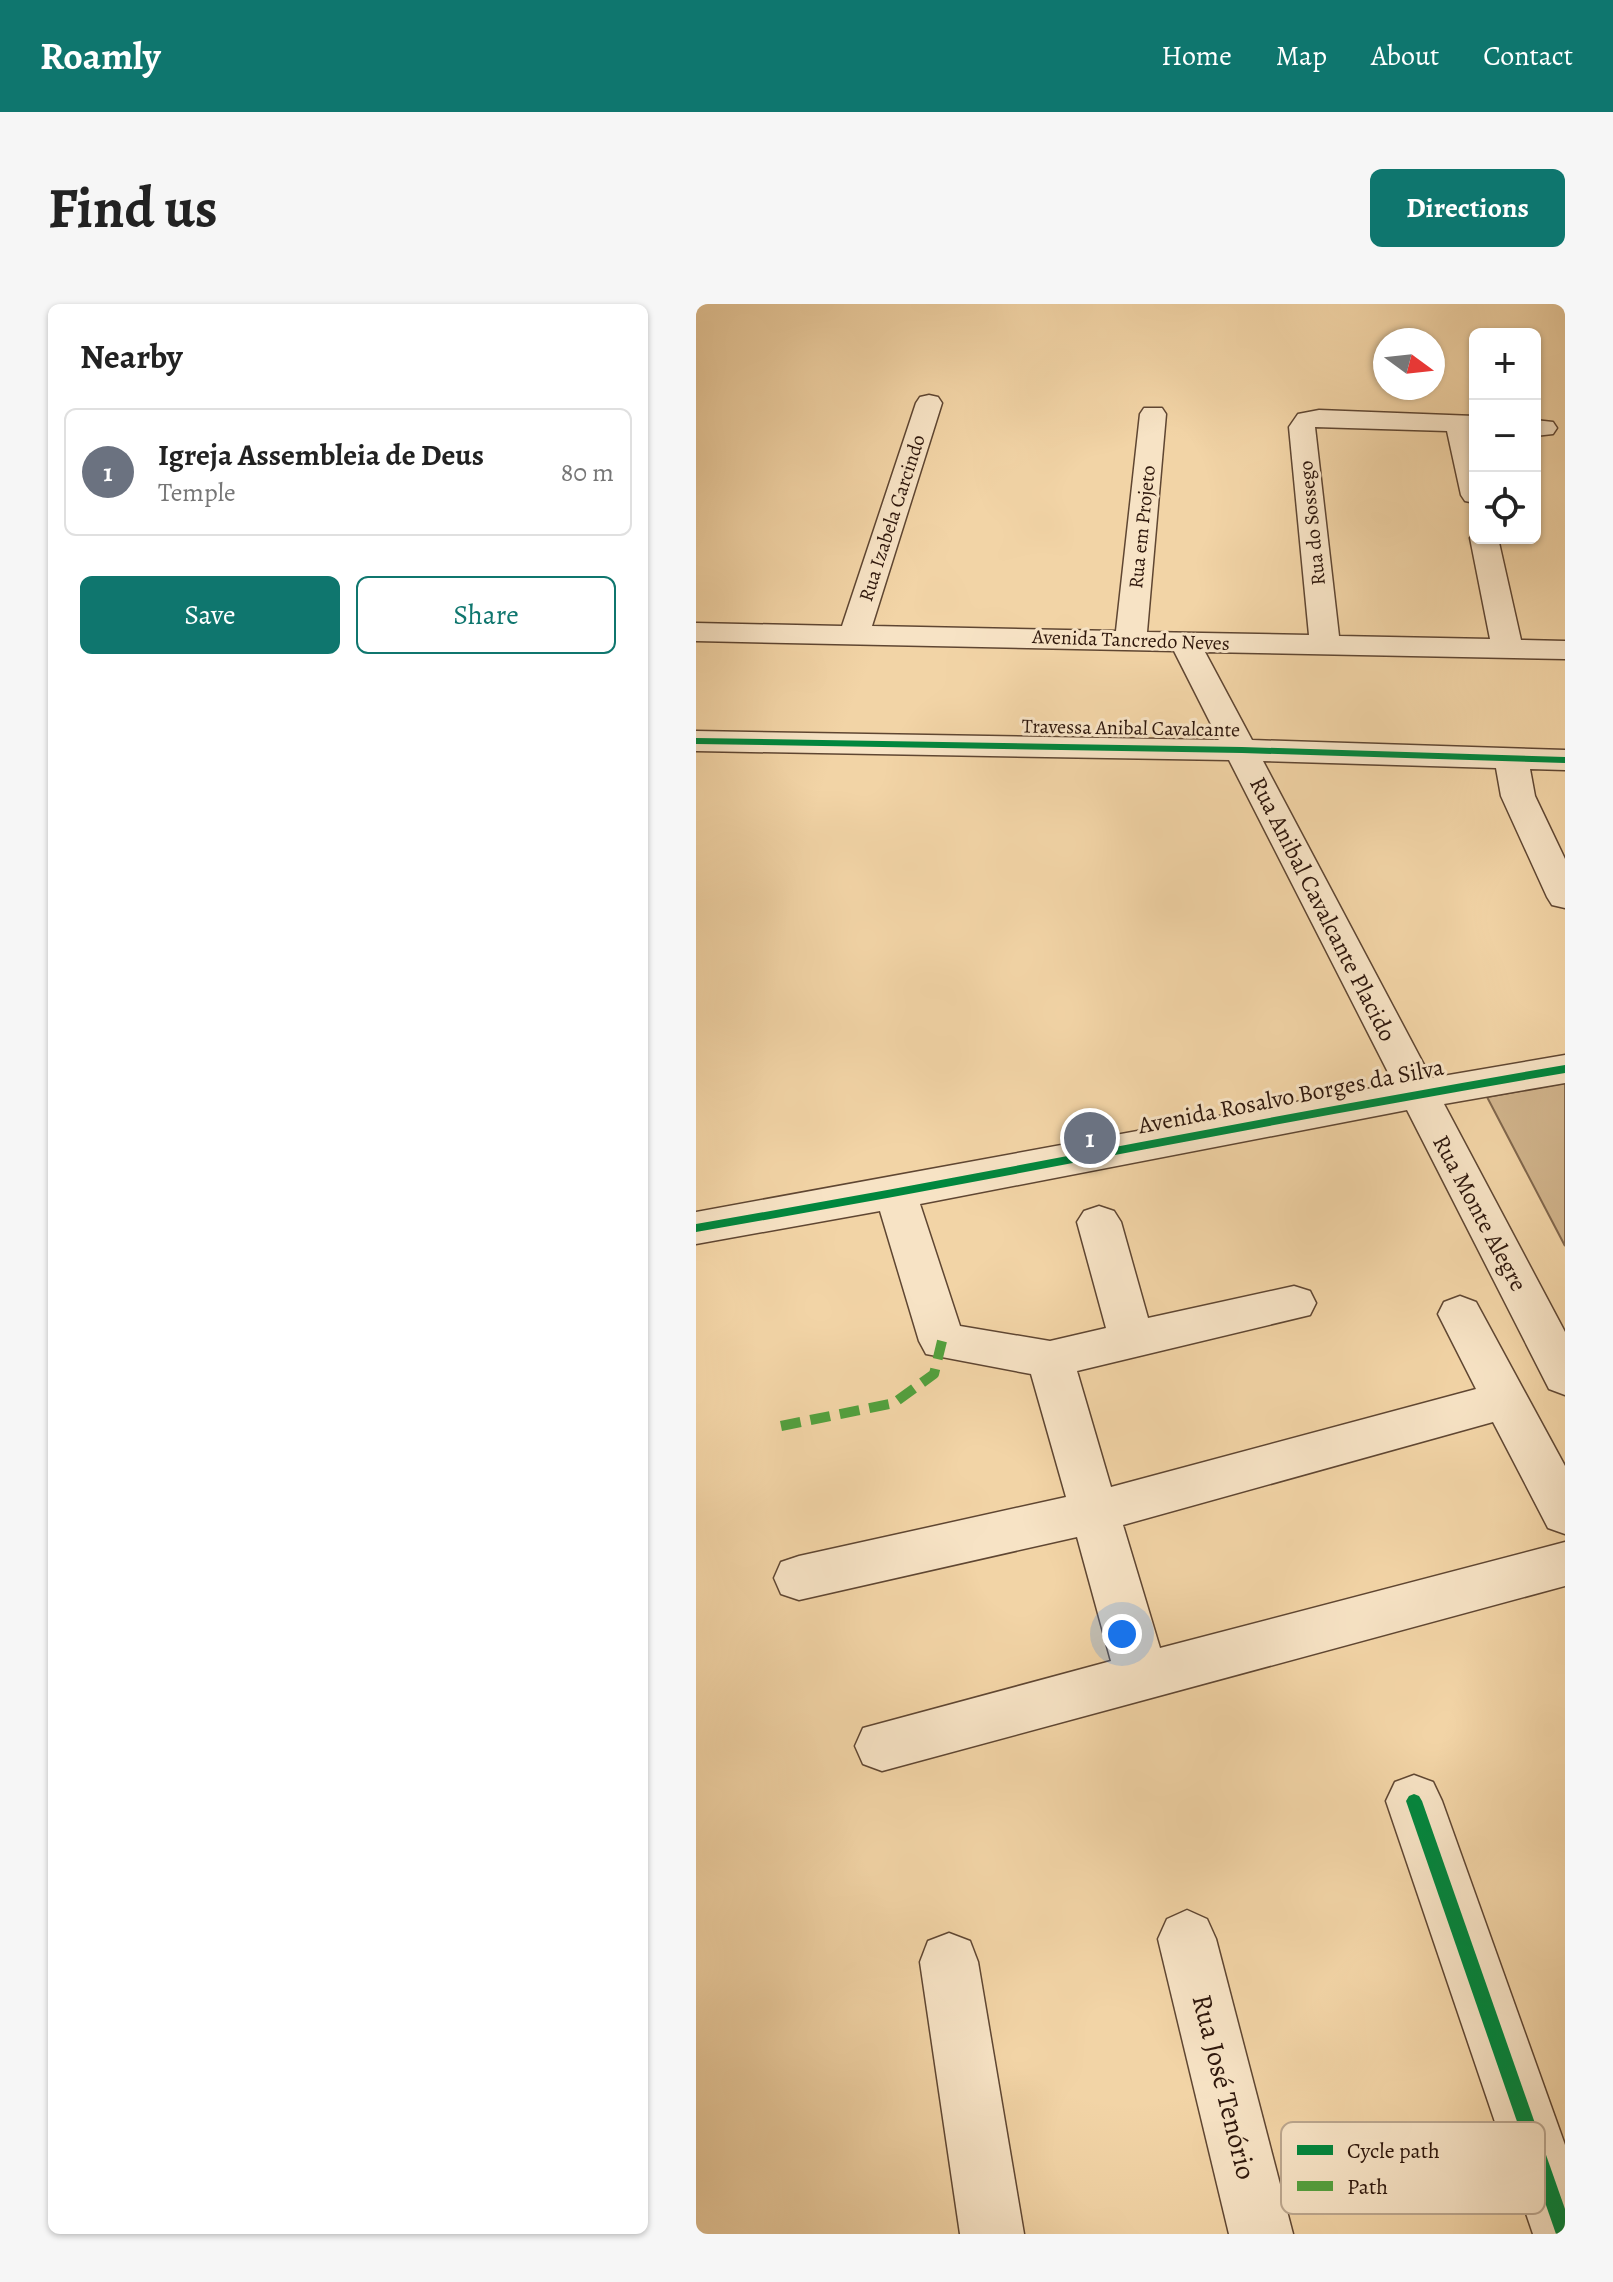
<!DOCTYPE html>
<meta charset="utf-8">
<style>
:root{--surface:#fff;--page:#f6f6f6;--text:#222;--muted:#767676;--line:#e0e0e0;--accent:#0f766e}
body{margin:0;font-family:Alegreya,serif;background:var(--page);color:var(--text)}
.controls{position:absolute;right:24px;top:24px;display:grid;overflow:hidden;border-radius:12px;box-shadow:0 2px 6px #0004}
.controls button{width:72px;height:72px;display:grid;place-items:center;padding:0;border:0;border-bottom:2px solid var(--line);background:var(--surface);color:var(--text);font:40px sans-serif}
.compass{position:absolute;left:677px;top:24px;width:72px;height:72px;border-radius:50%;background:var(--surface);box-shadow:0 2px 6px #0004;rotate:105deg}
.you{position:absolute;left:426px;top:1330px;width:28px;height:28px;margin:-20px;border:6px solid #fff;border-radius:50%;background:#1a73e8;box-shadow:0 0 0 12px #1a73e833}
.badge{display:grid;place-items:center;width:52px;height:52px;border-radius:50%;background:var(--accent);color:#fff;font-size:26px;font-weight:700}
.pin{position:absolute;translate:-50% -50%;border:4px solid #fff;box-shadow:0 2px 8px #0006}
.list{margin:0;padding:0;list-style:none}
h2{display:flex;justify-content:space-between;align-items:center;height:104px;margin:0;padding:0 32px;font-size:34px}
h2 small{font-size:26px;font-weight:400;color:var(--muted)}
.list li{display:grid;grid-template-columns:52px 1fr auto;gap:24px;align-items:center;box-sizing:border-box;height:128px;margin:0 16px 16px;padding:0 16px;border:2px solid var(--line);border-radius:12px}
.list b{display:block;font-size:30px;white-space:nowrap}
.list p{margin:0;font-size:26px;white-space:nowrap;color:var(--muted)}
.list em{font-size:26px;font-style:normal;color:var(--muted)}
.actions{display:flex;gap:16px;padding:24px 32px}
.actions a{flex:1;padding:18px 0;border:2px solid var(--accent);border-radius:12px;text-align:center;font-size:28px;color:var(--accent)}
.actions .main{background:var(--accent);color:#fff}
.icon{flex:none;width:44px;height:44px;fill:none;stroke:currentColor;stroke-width:2;stroke-linecap:round;stroke-linejoin:round}
.map{position:relative;flex:none;width:869px;height:1930px;overflow:hidden;border-radius:12px}
header{display:flex;align-items:center;gap:48px;box-sizing:border-box;height:112px;padding:0 40px;background:var(--accent);color:#fff}
header strong{font-size:38px}
nav{display:flex;gap:44px;margin-inline-start:auto;font-size:28px}
.intro{display:flex;align-items:center;justify-content:space-between;box-sizing:border-box;height:192px;padding:0 48px}
h1{margin:0;font-size:56px}
.button{padding:20px 36px;border-radius:12px;background:var(--accent);color:#fff;font-size:28px;font-weight:700}
main{display:flex;gap:48px;padding:0 48px}
aside{flex:1;background:var(--surface);border-radius:12px;box-shadow:0 2px 6px #0004}
.map>svg:first-child{display:block}
.green{fill:#d1b48c;stroke:#80664c;stroke-width:2}
.lines{fill:none;stroke-linecap:round;stroke-linejoin:round}
.minor-casing{stroke:#5f4632;stroke-width:3}
.minor{fill:#f7e3c5;fill-rule:evenodd}
.quiet{stroke:#52a13e;stroke-width:10;stroke-dasharray:20 10;stroke-linecap:butt}
.cycleway-casing{stroke:#f7e3c5;stroke-width:5}
.cycleway{fill:#00873e;fill-rule:evenodd}
.labels{text-anchor:middle;dominant-baseline:central;stroke-width:6;stroke-linejoin:round;paint-order:stroke}
.far-street-label{font-size:20px;fill:#2e170c;stroke:#f7e3c5}
.street-label{font-size:24px;fill:#2e170c;stroke:#f7e3c5}
.near-street-label{font-size:28px;fill:#2e170c;stroke:#f7e3c5}
.key{fill:#f7e3c5;stroke:#bba68e;stroke-width:2}
.key-label{font-size:22px;fill:#2e170c}
</style>
<header>
<strong>Roamly</strong>
<nav><a>Home</a><a>Map</a><a>About</a><a>Contact</a></nav>
</header>
<div class="intro"><h1>Find us</h1><a class="button">Directions</a></div>
<main>
<aside>
<h2>Nearby<small></small></h2>
<ul class="list">
<li><span class="badge" style="background:#6b7280">1</span><div><b>Igreja Assembleia de Deus</b><p>Temple</p></div><em>80 m</em></li>
</ul>
<div class="actions"><a class="main">Save</a><a>Share</a></div>
</aside>
<div class="map">
<svg width="869" height="1930" viewBox="0 0 869 1930">
<rect width="100%" height="100%" fill="#f2d4a6"/>
<filter id="stains"><feTurbulence type="fractalNoise" baseFrequency=".0025" numOctaves="4"/><feColorMatrix values="0 0 0 0 .2 0 0 0 0 .09 0 0 0 0 .02 0 0 0 .5 -.17"/></filter>
<radialGradient id="worn" r=".72"><stop offset=".6" stop-color="#630" stop-opacity="0"/><stop offset="1" stop-color="#630" stop-opacity=".3"/></radialGradient>
<path class="green" d="M869,779V942L791,793Z"/>
<g class="lines">
<defs>
<g id="minor">
<path d="M233,91L242,93L246,99L176,322L420,327L444,110L448,104H466L470,110L451,328L613,331L593,123L602,110L623,106L779,112V199L769,197L765,191L751,127L619,123L643,332L794,335L774,234L779,228V234H802L825,336L869,337V355L509,348L556,436L869,446V466L834,465L839,492L869,555V604L856,601L851,593L805,492L800,464L567,457L735,774L869,751V779L748,800L869,1028V1091L853,1085L711,806L224,900L264,1022L354,1037L410,1024L381,918L388,907L403,902L418,907L425,918L452,1014L598,982L614,987L620,999L614,1011L381,1067L415,1183L780,1085L742,1010L748,998L764,992L780,998L869,1162V1230L852,1224L797,1118L427,1221L464,1344L869,1238V1282L186,1467L167,1460L159,1442L167,1424L415,1357L381,1233L103,1296L85,1290L78,1274L85,1258L103,1252L370,1193L335,1070L230,1050L223,1037L184,907L0,940V908L698,780L533,456L0,447V427L523,436L478,347L0,337V319L146,322L220,99L224,93Z"/>
<path d="M839,116L857,118L861,124L857,130L839,132Z"/>
<path d="M718,1471L737,1478L746,1497L869,1841V1930H837L690,1497L699,1478Z"/>
<path d="M491,1606L511,1615L520,1635L597,1930H533L462,1635L471,1615Z"/>
<path d="M253,1629L274,1637L282,1658L328,1930H264L224,1658L232,1637Z"/>
</g>
</defs>
<use href="#minor" class="minor-casing"/>
<use href="#minor" class="minor"/>
<path class="quiet" d="M85,1122L198,1099L238,1070L246,1037"/>
<defs>
<g id="cycleway">
<path d="M0,434L546,443L869,453V459L546,449L0,440Z"/>
<path d="M869,761V769C579,818 290,878 0,928V920C290,870 579,810 869,761Z"/>
<path d="M718,1490L723,1492L726,1497L869,1905V1930H860L710,1497L713,1492Z"/>
</g>
</defs>
<use href="#cycleway" class="cycleway-casing"/>
<use href="#cycleway" class="cycleway"/>
</g>
<g class="labels">
<g class="far-street-label">
<text transform="translate(196 214) rotate(-72)">Rua Izabela Carcindo</text>
<text transform="translate(616 219) rotate(-96)">Rua do Sossego</text>
<text transform="translate(446 223) rotate(-84)">Rua em Projeto</text>
<text transform="translate(435 336) rotate(2)">Avenida Tancredo Neves</text>
<text transform="translate(435 424) rotate(1)">Travessa Anibal Cavalcante</text>
</g>
<g class="street-label">
<text transform="translate(627 605) rotate(63)">Rua Anibal Cavalcante Placido</text>
<text transform="translate(595 792) rotate(-11)">Avenida Rosalvo Borges da Silva</text>
<text transform="translate(784 909) rotate(62)">Rua Monte Alegre</text>
</g>
<g class="near-street-label">
<text transform="translate(528 1783) rotate(76)">Rua José Tenório</text>
</g>
</g>
<rect x="585" y="1818" width="264" height="92" rx="12" class="key"/>
<rect x="601" y="1841" width="36" height="10" fill="#00873e"/>
<rect x="601" y="1877" width="36" height="10" fill="#52a13e"/>
<g class="key-label">
<text x="651" y="1854">Cycle path</text>
<text x="651" y="1890">Path</text>
</g>
<rect width="100%" height="100%" filter="url(#stains)"/>
<rect width="100%" height="100%" fill="url(#worn)"/>
</svg>
<div class="controls">
<button>+</button>
<button>−</button>
<button><svg class="icon" aria-label="locate" viewBox="0 0 24 24"><circle cx="12" cy="12" r="6"/><path d="M12 2v4M12 18v4M2 12h4M18 12h4"/></svg></button>
</div>
<svg class="compass" viewBox="-18 -18 36 36"><path d="M0-13l5 13h-10z" fill="#e53935"/><path d="M0 13l5-13h-10z" fill="#767676"/></svg>
<div class="you"></div>
<div class="pin badge" style="left:394px;top:834px;background:#6b7280">1</div>
</div>
</main>
